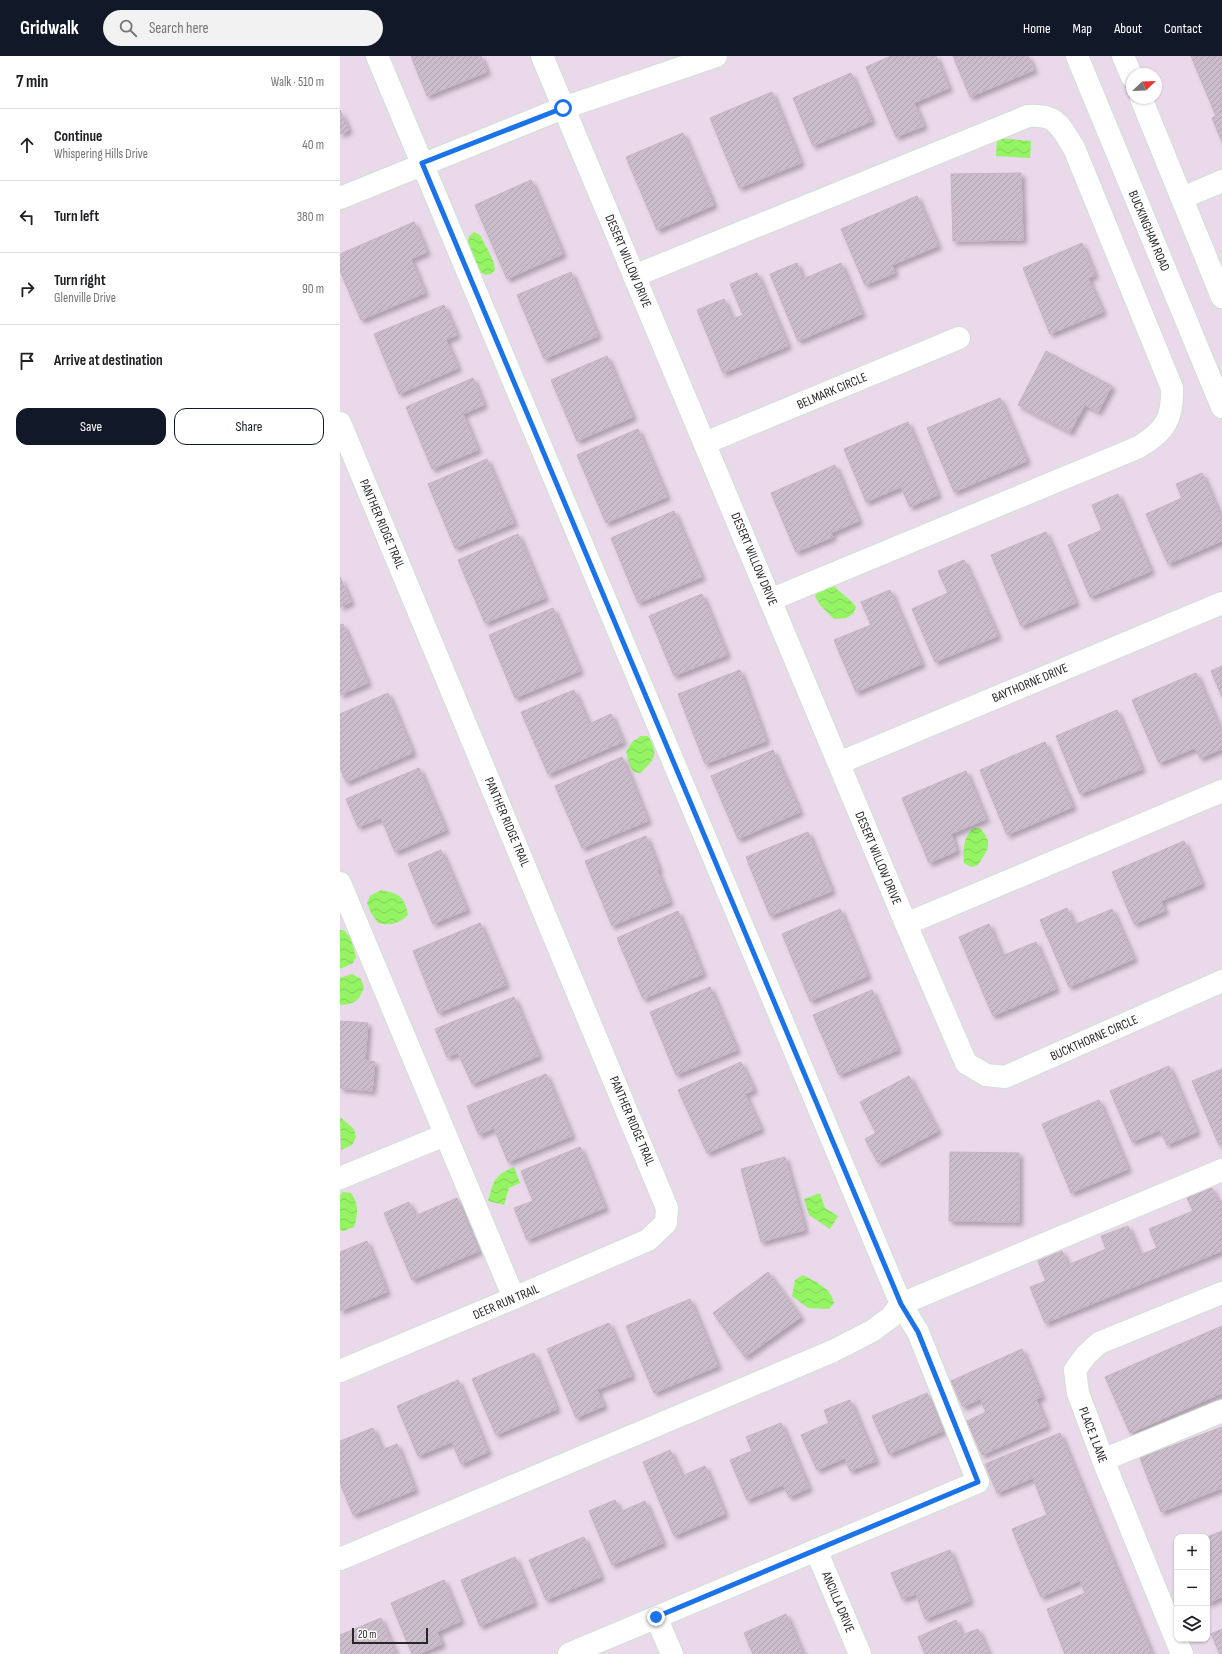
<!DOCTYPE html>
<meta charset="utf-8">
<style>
:root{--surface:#fff;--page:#f2f2f2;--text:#202124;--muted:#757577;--line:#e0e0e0;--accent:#111827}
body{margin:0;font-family:"Sofia Sans Condensed",sans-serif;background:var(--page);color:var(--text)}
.controls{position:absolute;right:12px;bottom:12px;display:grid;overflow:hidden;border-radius:8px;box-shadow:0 1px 3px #0004}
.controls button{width:36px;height:36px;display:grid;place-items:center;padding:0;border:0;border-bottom:1px solid var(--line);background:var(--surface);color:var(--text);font:20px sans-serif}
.compass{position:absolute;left:786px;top:12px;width:36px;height:36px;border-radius:50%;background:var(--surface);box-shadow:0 1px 3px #0004;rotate:67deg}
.scale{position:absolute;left:12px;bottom:10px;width:76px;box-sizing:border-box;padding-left:4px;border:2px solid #272727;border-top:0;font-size:11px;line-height:14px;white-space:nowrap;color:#272727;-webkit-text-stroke:3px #fff;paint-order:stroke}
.stop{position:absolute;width:12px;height:12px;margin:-9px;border:3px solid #1a73e8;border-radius:50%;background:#fff}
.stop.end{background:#1a73e8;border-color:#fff;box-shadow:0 1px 4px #0008}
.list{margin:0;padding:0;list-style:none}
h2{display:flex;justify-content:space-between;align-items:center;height:52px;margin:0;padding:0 16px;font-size:17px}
h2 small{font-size:13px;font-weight:400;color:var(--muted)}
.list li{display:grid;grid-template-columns:26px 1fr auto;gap:12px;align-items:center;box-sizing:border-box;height:72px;padding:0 16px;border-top:1px solid var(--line)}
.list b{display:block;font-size:15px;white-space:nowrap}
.list p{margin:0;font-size:13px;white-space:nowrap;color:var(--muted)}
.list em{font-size:13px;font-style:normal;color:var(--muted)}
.actions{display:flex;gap:8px;padding:12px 16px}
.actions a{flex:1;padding:9px 0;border:1px solid var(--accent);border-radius:12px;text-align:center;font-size:14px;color:var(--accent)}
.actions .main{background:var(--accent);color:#fff}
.icon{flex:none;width:22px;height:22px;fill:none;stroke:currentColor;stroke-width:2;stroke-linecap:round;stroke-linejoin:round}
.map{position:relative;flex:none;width:882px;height:1598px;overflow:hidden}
header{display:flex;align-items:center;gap:24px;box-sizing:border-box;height:56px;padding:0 20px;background:var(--accent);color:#fff}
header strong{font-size:19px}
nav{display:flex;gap:22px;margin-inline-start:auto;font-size:14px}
.search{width:280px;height:36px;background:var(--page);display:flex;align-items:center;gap:10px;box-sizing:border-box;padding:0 14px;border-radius:22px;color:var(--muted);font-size:15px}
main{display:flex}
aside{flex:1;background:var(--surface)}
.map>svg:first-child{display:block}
.water{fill:url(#water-waves)}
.building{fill:url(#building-hatch);stroke:#c6b2c5;filter:url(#shadow)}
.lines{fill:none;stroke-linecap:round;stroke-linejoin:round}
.minor-casing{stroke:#cde2d1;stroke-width:24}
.minor{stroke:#fff;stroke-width:22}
.route{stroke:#1a73e8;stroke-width:5}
.labels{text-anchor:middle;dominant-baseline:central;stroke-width:3;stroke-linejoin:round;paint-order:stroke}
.street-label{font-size:13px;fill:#272727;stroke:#fff}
</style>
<header>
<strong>Gridwalk</strong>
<div class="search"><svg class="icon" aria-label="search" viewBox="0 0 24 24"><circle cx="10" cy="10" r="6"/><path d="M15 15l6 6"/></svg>Search here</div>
<nav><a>Home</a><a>Map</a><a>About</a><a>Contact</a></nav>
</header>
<main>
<aside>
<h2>7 min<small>Walk · 510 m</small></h2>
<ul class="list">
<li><svg class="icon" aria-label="ahead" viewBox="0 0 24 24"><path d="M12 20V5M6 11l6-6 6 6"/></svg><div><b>Continue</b><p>Whispering Hills Drive</p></div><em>40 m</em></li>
<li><svg class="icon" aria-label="left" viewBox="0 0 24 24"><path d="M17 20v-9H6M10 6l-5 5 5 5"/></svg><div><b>Turn left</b></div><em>380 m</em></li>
<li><svg class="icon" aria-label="right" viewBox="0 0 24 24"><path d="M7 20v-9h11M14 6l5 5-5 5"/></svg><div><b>Turn right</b><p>Glenville Drive</p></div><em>90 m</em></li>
<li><svg class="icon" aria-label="arrive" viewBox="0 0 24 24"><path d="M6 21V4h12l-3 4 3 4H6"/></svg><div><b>Arrive at destination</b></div></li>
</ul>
<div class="actions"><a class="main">Save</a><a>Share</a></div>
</aside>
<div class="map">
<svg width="882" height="1598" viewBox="0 0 882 1598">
<defs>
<pattern id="water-waves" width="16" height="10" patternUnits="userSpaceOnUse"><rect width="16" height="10" fill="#95f464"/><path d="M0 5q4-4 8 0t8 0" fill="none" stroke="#80d157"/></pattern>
<pattern id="building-hatch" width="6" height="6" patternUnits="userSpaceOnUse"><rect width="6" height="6" fill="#ccbdcc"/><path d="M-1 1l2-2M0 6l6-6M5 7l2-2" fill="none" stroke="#afa2af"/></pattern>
<filter id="shadow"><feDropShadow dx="3.5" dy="3.5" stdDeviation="2" flood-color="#0004"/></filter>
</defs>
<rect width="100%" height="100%" fill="#ead8eb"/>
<g class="water">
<path d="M657,82L691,85L690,102L656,100Z"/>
<path d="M134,176L140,179C145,190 154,202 155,214L151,218L145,219C133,211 126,194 129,180Z"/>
<path d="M494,530C501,538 510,542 516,551L513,558L506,562L494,563L480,549L475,540L479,533Z"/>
<path d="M301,680H308C319,699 315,703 300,717L294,716L290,710L286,696L292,686Z"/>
<path d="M634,772H640C654,788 648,793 638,809L631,811L624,807C623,795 623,780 634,772Z"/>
<path d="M41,834C60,838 64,840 68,859C58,868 51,870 38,867L31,857L27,847L30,840Z"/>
<path d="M0,874H4L11,883L16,901L13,907L0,913Z"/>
<path d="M12,918L21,923L24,931C19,945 15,948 0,949V922Z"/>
<path d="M0,1061L14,1073L16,1081L12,1089L1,1094Z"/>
<path d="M174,1111L180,1127L169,1132L164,1149L148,1145C154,1125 153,1120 174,1111Z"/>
<path d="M3,1136L11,1137C19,1148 18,1158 14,1171L4,1175L0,1174V1139Z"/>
<path d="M480,1137L485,1152L498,1160L490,1173L469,1159L464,1143Z"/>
<path d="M463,1219C476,1226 491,1232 494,1247L489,1253L468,1252L452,1240L455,1224Z"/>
</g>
<g class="building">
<path d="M71,0H141L147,16L87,40Z"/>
<path d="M551,0H596L609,32L574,47L584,70L556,81L526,11Z"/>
<path d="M613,0H688L694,14L630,41Z"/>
<path d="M851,0H882V86L872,62L876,60Z"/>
<path d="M511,17L532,65L473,90L453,42Z"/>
<path d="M432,36L461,107L399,132L370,62Z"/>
<path d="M0,54L9,74L0,78Z"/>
<path d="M343,77L374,149L317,174L286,101Z"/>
<path d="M681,117L683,184L613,185L611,118Z"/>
<path d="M191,124L223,198L167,223L135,149Z"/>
<path d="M577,140L598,190L552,209L555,217L525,229L501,173Z"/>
<path d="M74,166L87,196L71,203L85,237L21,264L0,215V198Z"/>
<path d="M742,187L755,219L748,222L763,256L710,278L683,212Z"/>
<path d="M457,207L463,223L501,207L522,258L458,285L430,218Z"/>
<path d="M231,216L258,280L204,303L177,239Z"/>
<path d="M417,217L448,290L383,317L357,254L384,243L392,263L403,259L390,228Z"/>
<path d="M104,249L117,279L106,284L118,312L59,338L34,278Z"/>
<path d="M706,295L772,330L758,356L745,349L730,376L678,349Z"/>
<path d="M267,300L293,361L237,385L211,324Z"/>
<path d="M133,322L144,349L123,358L138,394L92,413L66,351Z"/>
<path d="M660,342L687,405L614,436L587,372Z"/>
<path d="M568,366L598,439L570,451L561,431L526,446L504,393Z"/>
<path d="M298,373L327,441L266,467L237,399Z"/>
<path d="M147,403L174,467L115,492L88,428Z"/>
<path d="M495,409L519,465L491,477L493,481L456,496L431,437Z"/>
<path d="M862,417L882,464V485L828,508L806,458L842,442L836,428Z"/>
<path d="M778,438L811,515L750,541L728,489L762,474L752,449Z"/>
<path d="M334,455L362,521L298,547L271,482Z"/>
<path d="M706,476L736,547L681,570L651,499Z"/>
<path d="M178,478L205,542L145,567L118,504Z"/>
<path d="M624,504L658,580L595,606L572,553L608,537L598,515Z"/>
<path d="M0,521L11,546L0,551Z"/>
<path d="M550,534L582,608L516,636L494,584L531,569L521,546Z"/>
<path d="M362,538L387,599L334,620L309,560Z"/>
<path d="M213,552L240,615L175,642L149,579Z"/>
<path d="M3,568L28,627L0,639V569Z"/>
<path d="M882,610V641L871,615Z"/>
<path d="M400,614L426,685L365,708L338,638Z"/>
<path d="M856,617L882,678V693L860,702L855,692L819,707L792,644Z"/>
<path d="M234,634L249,668L271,658L283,686L208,718L181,656Z"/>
<path d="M48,637L73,697L6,726L0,712V658Z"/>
<path d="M777,654L802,713L740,738L716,680Z"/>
<path d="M705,686L733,751L667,779L640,714Z"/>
<path d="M433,694L460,756L398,783L371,720Z"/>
<path d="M282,701L308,765L242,792L215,730Z"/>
<path d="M79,712L106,774L55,796L41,762L18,771L6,743Z"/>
<path d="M626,715L646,763L611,778L617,795L589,807L562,742Z"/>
<path d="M468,776L492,835L430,860L406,801Z"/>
<path d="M306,780L319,813L317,814L330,846L272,870L245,805Z"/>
<path d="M844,785L862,828L821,845L825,855L794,868L772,816Z"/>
<path d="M101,794L127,854L93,868L68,808Z"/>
<path d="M727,852L734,869L772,853L794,903L729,931L700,864Z"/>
<path d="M500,853L528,920L470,945L442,878Z"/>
<path d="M338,855L363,918L303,943L277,882Z"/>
<path d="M140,867L166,929L98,957L73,895Z"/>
<path d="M649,868L662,900L696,886L716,933L653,960L619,881Z"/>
<path d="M370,931L397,994L336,1019L310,956Z"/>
<path d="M532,934L558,994L499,1019L473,959Z"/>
<path d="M174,941L199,1000L132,1028L118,997L107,1001L95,973Z"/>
<path d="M0,965L28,967L25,1004L35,1006L32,1035L0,1032Z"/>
<path d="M401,1006L414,1034L405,1038L421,1073L367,1097L338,1034Z"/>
<path d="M829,1010L857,1076L827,1089L820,1074L792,1086L770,1035Z"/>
<path d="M882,1013V1088L879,1089L852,1025Z"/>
<path d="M206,1018L232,1080L168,1106L154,1072L139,1079L127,1050Z"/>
<path d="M569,1020L598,1075L538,1107L525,1083L536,1077L520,1046Z"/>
<path d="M759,1044L788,1113L731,1137L702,1068Z"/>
<path d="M240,1091L265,1152L187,1184L174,1152L193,1145L181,1115Z"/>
<path d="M610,1096L679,1097V1166L609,1165Z"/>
<path d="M445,1101L465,1174L421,1186L401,1113Z"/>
<path d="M872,1132L878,1146L882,1144V1195L705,1267L690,1231L706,1225L698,1205L722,1195L728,1209L766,1193L761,1180L788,1170L800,1199L817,1192L809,1173L853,1155L847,1142Z"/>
<path d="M117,1142L139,1195L72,1224L44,1157L69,1146L75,1160Z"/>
<path d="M27,1185L47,1236L0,1255V1196Z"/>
<path d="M428,1216L461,1261L405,1301L373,1257Z"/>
<path d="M350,1243L378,1310L314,1337L286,1270Z"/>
<path d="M269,1267L292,1320L257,1334L264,1350L236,1362L207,1293Z"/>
<path d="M882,1270V1337L790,1377L765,1321Z"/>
<path d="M682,1293L702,1341L696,1343L707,1370L642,1399L627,1365L646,1356L640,1343L623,1351L611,1325Z"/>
<path d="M194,1297L217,1353L156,1379L132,1323Z"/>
<path d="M118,1324L148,1396L121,1408L112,1386L78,1400L57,1350Z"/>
<path d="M587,1337L603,1375L549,1398L532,1360Z"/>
<path d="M510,1344L536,1405L510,1415L505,1402L477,1414L461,1379L489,1367L484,1354Z"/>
<path d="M441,1367L469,1432L449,1441L443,1429L407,1444L390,1404L412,1395L406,1381Z"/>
<path d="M882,1371V1432L821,1456L800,1402Z"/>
<path d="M33,1372L42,1394L57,1388L75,1434L13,1459L0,1427V1385Z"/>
<path d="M720,1377L812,1598H725L707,1553L745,1537L740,1525L701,1541L686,1507L672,1473L707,1459L693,1422L657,1437L645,1408Z"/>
<path d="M330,1394L342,1420L365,1410L385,1458L334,1480L303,1406Z"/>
<path d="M275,1444L280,1456L305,1445L323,1487L272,1509L249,1455Z"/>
<path d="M882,1475V1541L867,1547V1481Z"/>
<path d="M244,1481L261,1521L206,1544L189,1504Z"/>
<path d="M610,1494L630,1545L585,1563L576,1538L562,1543L551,1517Z"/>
<path d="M175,1501L194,1547L140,1570L121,1524Z"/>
<path d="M104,1524L121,1565L97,1576L102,1588L79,1598H72L51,1547Z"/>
<path d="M446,1558L463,1598H413L404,1577Z"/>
<path d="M41,1562L56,1598H0V1579Z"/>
<path d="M616,1564L622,1579L638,1573L649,1598H585L578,1581Z"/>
<path d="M882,1573V1598H880L871,1578Z"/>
</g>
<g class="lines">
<defs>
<g id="minor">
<path d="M202,0L566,868L626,1007L646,1019L665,1021L882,925"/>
<path d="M737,0L882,351"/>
<path d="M783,0L792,21"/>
<path d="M801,42L882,241"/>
<path d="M0,142L223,52L376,0"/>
<path d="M842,142L882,125"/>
<path d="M294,220L688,60C717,58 720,70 734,92L832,332C833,363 825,375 799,391L430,544"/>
<path d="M0,367L327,1152L326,1167L308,1184L174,1242L0,1315"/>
<path d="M365,387L619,282"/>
<path d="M499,707L882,547"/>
<path d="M0,827L174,1242"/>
<path d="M566,868L882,735"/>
<path d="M0,1122L105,1079"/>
<path d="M763,1404L882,1355"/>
<path d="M476,1494L520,1598"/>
<path d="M0,1503L493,1295L532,1275L551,1261L561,1248L37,0"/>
<path d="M316,1561L332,1598"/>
<path d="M229,1598L638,1426L578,1276L561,1248L882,1114"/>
<path d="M842,1598L763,1404L738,1337L735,1314L746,1299L759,1287L882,1237"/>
</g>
</defs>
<use href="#minor" class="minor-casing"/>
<use href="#minor" class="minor"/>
</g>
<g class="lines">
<path class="route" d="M223,52L82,107L561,1248L578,1276L638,1426L316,1561"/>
</g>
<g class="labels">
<g class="street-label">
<text transform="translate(809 175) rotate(67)">BUCKINGHAM ROAD</text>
<text transform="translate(288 205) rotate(67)">DESERT WILLOW DRIVE</text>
<text transform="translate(492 335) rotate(-23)">BELMARK CIRCLE</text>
<text transform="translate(42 468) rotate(67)">PANTHER RIDGE TRAIL</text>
<text transform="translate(414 503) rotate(67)">DESERT WILLOW DRIVE</text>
<text transform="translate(690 627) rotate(-23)">BAYTHORNE DRIVE</text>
<text transform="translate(167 766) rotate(67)">PANTHER RIDGE TRAIL</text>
<text transform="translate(538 802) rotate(67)">DESERT WILLOW DRIVE</text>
<text transform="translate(754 982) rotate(-24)">BUCKTHORNE CIRCLE</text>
<text transform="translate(292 1065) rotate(67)">PANTHER RIDGE TRAIL</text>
<text transform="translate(166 1246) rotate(-23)">DEER RUN TRAIL</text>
<text transform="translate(753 1379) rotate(69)">PLACE 1 LANE</text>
<text transform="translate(498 1546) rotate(67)">ANCILLA DRIVE</text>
</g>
</g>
</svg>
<div class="controls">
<button>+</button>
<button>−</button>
<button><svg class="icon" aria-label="layers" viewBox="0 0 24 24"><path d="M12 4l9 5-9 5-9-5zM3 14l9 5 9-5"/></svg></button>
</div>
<svg class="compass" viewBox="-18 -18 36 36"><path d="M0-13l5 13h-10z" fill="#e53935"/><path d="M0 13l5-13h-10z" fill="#757577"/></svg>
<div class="scale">20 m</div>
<div class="stop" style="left:223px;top:52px"></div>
<div class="stop end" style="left:316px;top:1561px"></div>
</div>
</main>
